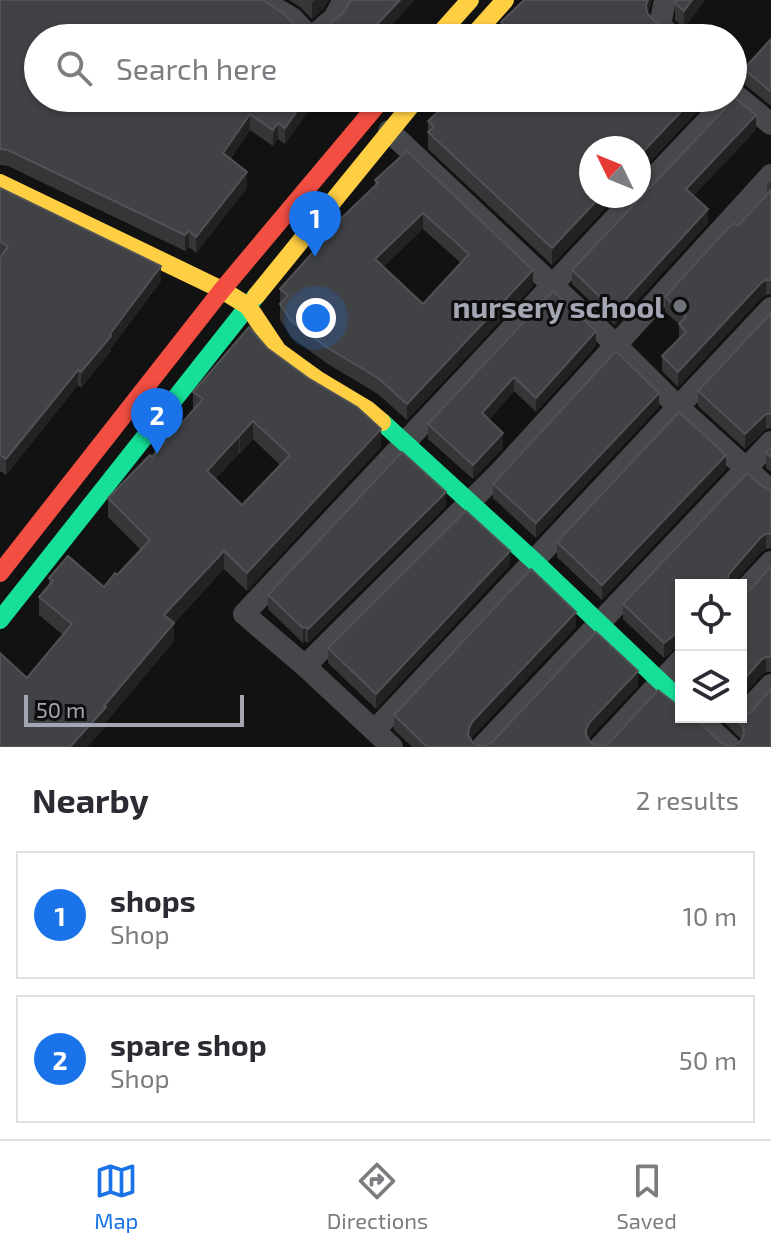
<!DOCTYPE html>
<style>
:root{--surface:#fff;--page:#f7f7f7;--text:#2b2b33;--muted:#7c7c81;--line:#e1e1e2;--accent:#1a73e8}
body{margin:0;font-family:"Exo 2",sans-serif;background:var(--page);color:var(--text)}
.controls{position:absolute;right:24px;bottom:24px;display:grid;overflow:hidden;border-radius:0px;box-shadow:0 2px 6px #0004}
.controls button{width:72px;height:72px;display:grid;place-items:center;padding:0;border:0;border-bottom:2px solid var(--line);background:var(--surface);color:var(--text);font:40px sans-serif}
.compass{position:absolute;left:579px;top:136px;width:72px;height:72px;border-radius:50%;background:var(--surface);box-shadow:0 2px 6px #0004;rotate:313deg}
.scale{position:absolute;left:24px;bottom:20px;width:220px;box-sizing:border-box;padding-left:8px;border:4px solid #a4a7b3;border-top:0;font-size:22px;line-height:28px;white-space:nowrap;color:#a4a7b3;-webkit-text-stroke:6px #0d0d0e;paint-order:stroke}
.you{position:absolute;left:316px;top:318px;width:28px;height:28px;margin:-20px;border:6px solid #fff;border-radius:50%;background:#1a73e8;box-shadow:0 0 0 12px #1a73e833}
.badge{display:grid;place-items:center;width:52px;height:52px;border-radius:50%;background:var(--accent);color:#fff;font-size:26px;font-weight:700}
.pin{position:absolute;translate:-50% -66px;filter:drop-shadow(0 2px 4px #0008)}
.pin::after{content:'';position:absolute;top:42px;width:28px;height:24px;background:inherit;clip-path:polygon(0 0,100% 0,50% 100%)}
.list{margin:0;padding:0;list-style:none}
h2{display:flex;justify-content:space-between;align-items:center;height:104px;margin:0;padding:0 32px;font-size:34px}
h2 small{font-size:26px;font-weight:400;color:var(--muted)}
.list li{display:grid;grid-template-columns:52px 1fr auto;gap:24px;align-items:center;box-sizing:border-box;height:128px;margin:0 16px 16px;padding:0 16px;border:2px solid var(--line);border-radius:0px}
.list b{display:block;font-size:30px;white-space:nowrap}
.list p{margin:0;font-size:26px;white-space:nowrap;color:var(--muted)}
.list em{font-size:26px;font-style:normal;color:var(--muted)}
.icon{flex:none;width:44px;height:44px;fill:none;stroke:currentColor;stroke-width:2;stroke-linecap:round;stroke-linejoin:round}
.map{position:relative;flex:none;width:771px;height:747px;overflow:hidden}
.search{position:absolute;background:var(--surface);box-shadow:0 2px 6px #0004;left:24px;right:24px;top:24px;height:88px;display:flex;align-items:center;gap:20px;box-sizing:border-box;padding:0 28px;border-radius:44px;color:var(--muted);font-size:30px}
.sheet{height:392px;background:var(--surface)}
nav{display:flex;justify-content:space-around;align-items:center;box-sizing:border-box;height:112px;border-top:2px solid var(--line);background:var(--surface);font-size:22px;color:var(--muted)}
nav a{display:grid;justify-items:center;gap:4px}
nav .on{color:var(--accent)}
.map>svg:first-child{display:block}
.lines{fill:none;stroke-linecap:round;stroke-linejoin:round}
.street{stroke:#47484b;stroke-width:22}
.fast{stroke:#16e098;stroke-width:18}
.slow{stroke:#ffcf43;stroke-width:18}
.jam{stroke:#f24e42;stroke-width:18}
.wall{fill:#353637;fill-rule:evenodd}
.shaded-wall{fill:#222223}
.building{fill:#414245;stroke:#515256;stroke-width:2;fill-rule:evenodd}
.poi-dot{fill:#71737b;stroke:#0d0d0e;stroke-width:3}
.labels{text-anchor:middle;dominant-baseline:central;stroke-width:6;stroke-linejoin:round;paint-order:stroke}
.poi-label{font-size:30px;font-weight:bold;fill:#a4a7b3;stroke:#0d0d0e;text-anchor:end}
</style>
<div class="map">
<svg width="771" height="747" viewBox="0 0 771 747">
<rect width="100%" height="100%" fill="#121213"/>
<g class="lines">
<g class="street">
<path d="M262,0L293,19L311,38"/>
<path d="M665,0L660,25L674,38"/>
<path d="M311,38L334,18L344,0"/>
<path d="M733,93L771,124"/>
<path d="M389,131L616,345L678,407L771,491"/>
<path d="M639,193L729,98"/>
<path d="M741,594L771,562"/>
<path d="M305,666L501,471L771,175"/>
<path d="M698,717L730,747"/>
<path d="M741,717L771,685"/>
<path d="M375,730L771,308"/>
<path d="M392,747L305,666L244,614L636,196"/>
<path d="M482,747L771,442"/>
<path d="M600,747L681,660"/>
</g>
<g class="fast">
<path d="M382,422L534,561L681,701"/>
<path d="M0,620L256,296"/>
</g>
<g class="slow">
<path d="M436,38L470,0"/>
<path d="M471,38L505,0"/>
<path d="M0,183L222,290L248,306L278,351L318,380L368,410L382,422"/>
<path d="M256,296L417,98"/>
</g>
<path class="jam" d="M0,573L222,290L383,98"/>
</g>
<g class="wall">
<path d="M0,0L304,34L313,36L414,0L380,38H38L307,112L285,144L278,139L273,146L250,130L231,158L247,188L196,253L189,247L185,251L8,166L0,165Z"/>
<path d="M289,0H329L323,9L312,19L300,7Z"/>
<path d="M524,0H652L648,14L665,32L684,38H501V22Z"/>
<path d="M705,0L684,28L675,20V3Z"/>
<path d="M771,39V106L744,84V69Z"/>
<path d="M459,98H710L639,173V148L591,196H617L552,265L428,149V121L453,104Z"/>
<path d="M756,130L693,196L708,223L615,325L572,284V270Z"/>
<path d="M375,180L533,286L407,420L378,394L328,364L292,338L280,320V289L312,253V249L375,186ZM423,229L461,263L423,304L383,267Z"/>
<path d="M771,181V294L766,295L761,298L678,387L662,371V356L679,339V324L665,312V297L738,226L767,195V185Z"/>
<path d="M0,188L161,281L111,348V351L81,388L78,385L6,475L0,471Z"/>
<path d="M553,291L596,346L536,412L514,391L489,420L503,448L473,479L428,439V424Z"/>
<path d="M771,313V428L766,429L745,449L698,406V391Z"/>
<path d="M267,348L381,447L247,591L224,569L174,623V641L106,722V726L87,747H0L27,678L63,635L39,615V597L49,585V578L104,587L117,575L141,550L108,517V498L152,457L193,410V392ZM253,439L280,465L242,505L215,479Z"/>
<path d="M659,407L536,538L493,498V484Z"/>
<path d="M771,447V472L766,468V453Z"/>
<path d="M726,469L602,600L557,557V542Z"/>
<path d="M762,486L771,490V548L766,549L761,552L732,585H681V647L678,646L664,658L623,619V604Z"/>
<path d="M446,506L308,643L305,641L303,643L268,609V595Z"/>
<path d="M510,565L376,709L328,663V648Z"/>
<path d="M771,566V672H766L761,675L741,698V592L744,593L751,589Z"/>
<path d="M576,627L472,737L471,739L473,743L480,746H485L638,686L589,738L591,743L598,746L721,743L726,745L733,746L741,739L718,717H741L771,747H412L394,730V715Z"/>
</g>
<g class="shaded-wall">
<path d="M315,0H329L323,9L312,19V3Z"/>
<path d="M400,0H414L381,38H364Z"/>
<path d="M648,0H652L646,22V5Z"/>
<path d="M692,0H705L684,28V11Z"/>
<path d="M306,98H318L285,144V128Z"/>
<path d="M694,98H710L639,173V156Z"/>
<path d="M250,114V130L223,169V153Z"/>
<path d="M756,115V130L686,203V189Z"/>
<path d="M278,123V139L273,146V130Z"/>
<path d="M247,172V188L196,253V237Z"/>
<path d="M601,196H617L552,265V248Z"/>
<path d="M708,209V223L615,325V311Z"/>
<path d="M423,213V229L375,275V259Z"/>
<path d="M189,231V247L185,251V235Z"/>
<path d="M161,266V281L111,348V351L81,388V372Z"/>
<path d="M533,270V286L407,420V404Z"/>
<path d="M766,280V295L761,298L678,387V372L761,283Z"/>
<path d="M596,331V346L536,412V398Z"/>
<path d="M78,370V385L6,475V459Z"/>
<path d="M514,377V391L482,428V413Z"/>
<path d="M659,393V407L536,538V523Z"/>
<path d="M766,414V429L745,449V434Z"/>
<path d="M253,421V439L240,454V436Z"/>
<path d="M381,429V447L247,591V573Z"/>
<path d="M503,433V448L473,479V465Z"/>
<path d="M239,435V453L207,489V471Z"/>
<path d="M726,455V469L602,600V585Z"/>
<path d="M446,492V506L308,643V629Z"/>
<path d="M766,534V549L761,552L732,585H728V575L761,537Z"/>
<path d="M224,551V569L164,633V615Z"/>
<path d="M510,551V565L376,709V694Z"/>
<path d="M576,612V627L472,737L469,743V728L472,722Z"/>
<path d="M174,623V641L106,722V726L87,747H70Z"/>
<path d="M305,627V641L303,643V628Z"/>
<path d="M678,632V646L664,658V643Z"/>
<path d="M766,657V672L761,675L741,698V683L761,660Z"/>
<path d="M638,671V686L589,738L586,745V730L589,723Z"/>
</g>
<g class="building">
<path d="M0,0H263L284,14L304,34L313,36L320,33L344,12L351,0H400L364,38H38V98H306L285,128L278,123L273,130L250,114L223,153L247,172L196,237L189,231L185,235L8,150L0,149Z"/>
<path d="M524,0H648L646,5L647,13L665,32L672,35L680,34L684,38H517L501,22Z"/>
<path d="M676,0H692L684,11L675,3Z"/>
<path d="M771,39V92L744,69Z"/>
<path d="M459,98H694L639,156V148H591V196H601L552,248L428,132L434,127L428,121L450,101L453,104Z"/>
<path d="M735,98L756,115L686,189L708,209L615,311L572,270Z"/>
<path d="M407,151L533,270L407,404L378,378L328,348L292,322L280,304L288,296L280,289L314,251L312,249L324,235L378,183L375,180ZM423,213L469,254L423,304L375,259Z"/>
<path d="M0,188L161,266L110,334L111,336L81,372L78,370L6,459L0,455V258L8,246L0,242Z"/>
<path d="M771,190V280H766L761,283L678,372L662,356L686,332L679,324L686,316L665,297L728,228L734,223L738,226Z"/>
<path d="M553,291L596,331L536,398L514,377L482,413L503,433L473,465L428,424Z"/>
<path d="M771,313V414H766L745,434L698,391Z"/>
<path d="M249,327L267,348L308,378L357,407L381,429L247,573L224,551L164,615L174,623L104,706L106,707L70,747H0V653L27,678L72,624L39,597L53,581L49,578L68,556L104,587L115,573L117,575L150,540L108,498L150,455L152,457L203,399L193,392ZM253,421L290,455L242,505L207,471Z"/>
<path d="M616,351L659,393L536,523L493,484Z"/>
<path d="M679,412L726,455L602,585L557,542Z"/>
<path d="M771,447V457L766,453Z"/>
<path d="M402,452L446,492L308,629L305,627L303,628L268,595Z"/>
<path d="M747,473L762,486L771,490V534H766L761,537L728,575L729,585H681V632H678L664,643L623,604Z"/>
<path d="M466,511L510,551L376,694L328,648Z"/>
<path d="M771,566V657H766L761,660L741,683V592L744,593L751,589Z"/>
<path d="M531,569L576,612L472,722L469,728L468,735L473,743L480,746H485L492,742L596,632L638,671L589,723L586,730V735L591,743L598,746H603L610,742L658,690L676,704H681V717H694L721,743L726,745L733,746L741,741L744,734L743,727L734,717H741V715L744,716L751,712L771,689V747H427L394,715Z"/>
</g>
<circle class="poi-dot" cx="680" cy="306" r="8"/>
<g class="labels">
<g class="poi-label">
<text x="664" y="306">nursery school</text>
</g>
</g>
</svg>
<div class="controls">
<button><svg class="icon" aria-label="locate" viewBox="0 0 24 24"><circle cx="12" cy="12" r="6"/><path d="M12 2v4M12 18v4M2 12h4M18 12h4"/></svg></button>
<button><svg class="icon" aria-label="layers" viewBox="0 0 24 24"><path d="M12 4l9 5-9 5-9-5zM3 14l9 5 9-5"/></svg></button>
</div>
<svg class="compass" viewBox="-18 -18 36 36"><path d="M0-13l5 13h-10z" fill="#e53935"/><path d="M0 13l5-13h-10z" fill="#7c7c81"/></svg>
<div class="scale">50 m</div>
<div class="you"></div>
<div class="pin badge" style="left:315px;top:257px">1</div>
<div class="pin badge" style="left:157px;top:454px">2</div>
<div class="search"><svg class="icon" aria-label="search" viewBox="0 0 24 24"><circle cx="10" cy="10" r="6"/><path d="M15 15l6 6"/></svg>Search here</div>
</div>
<section class="sheet">
<h2>Nearby<small>2 results</small></h2>
<ul class="list">
<li><span class="badge">1</span><div><b>shops</b><p>Shop</p></div><em>10 m</em></li>
<li><span class="badge">2</span><div><b>spare shop</b><p>Shop</p></div><em>50 m</em></li>
</ul>
</section>
<nav>
<a class="on"><svg class="icon" aria-label="map" viewBox="0 0 24 24"><path d="M3 6l6-2 6 2 6-2v14l-6 2-6-2-6 2zM9 4v14M15 6v14"/></svg>Map</a>
<a><svg class="icon" aria-label="directions" viewBox="0 0 24 24"><path d="M12 3l9 9-9 9-9-9zM9 14v-3h6M13 9l2 2-2 2"/></svg>Directions</a>
<a><svg class="icon" aria-label="saved" viewBox="0 0 24 24"><path d="M7 4h10v16l-5-4-5 4z"/></svg>Saved</a>
</nav>
